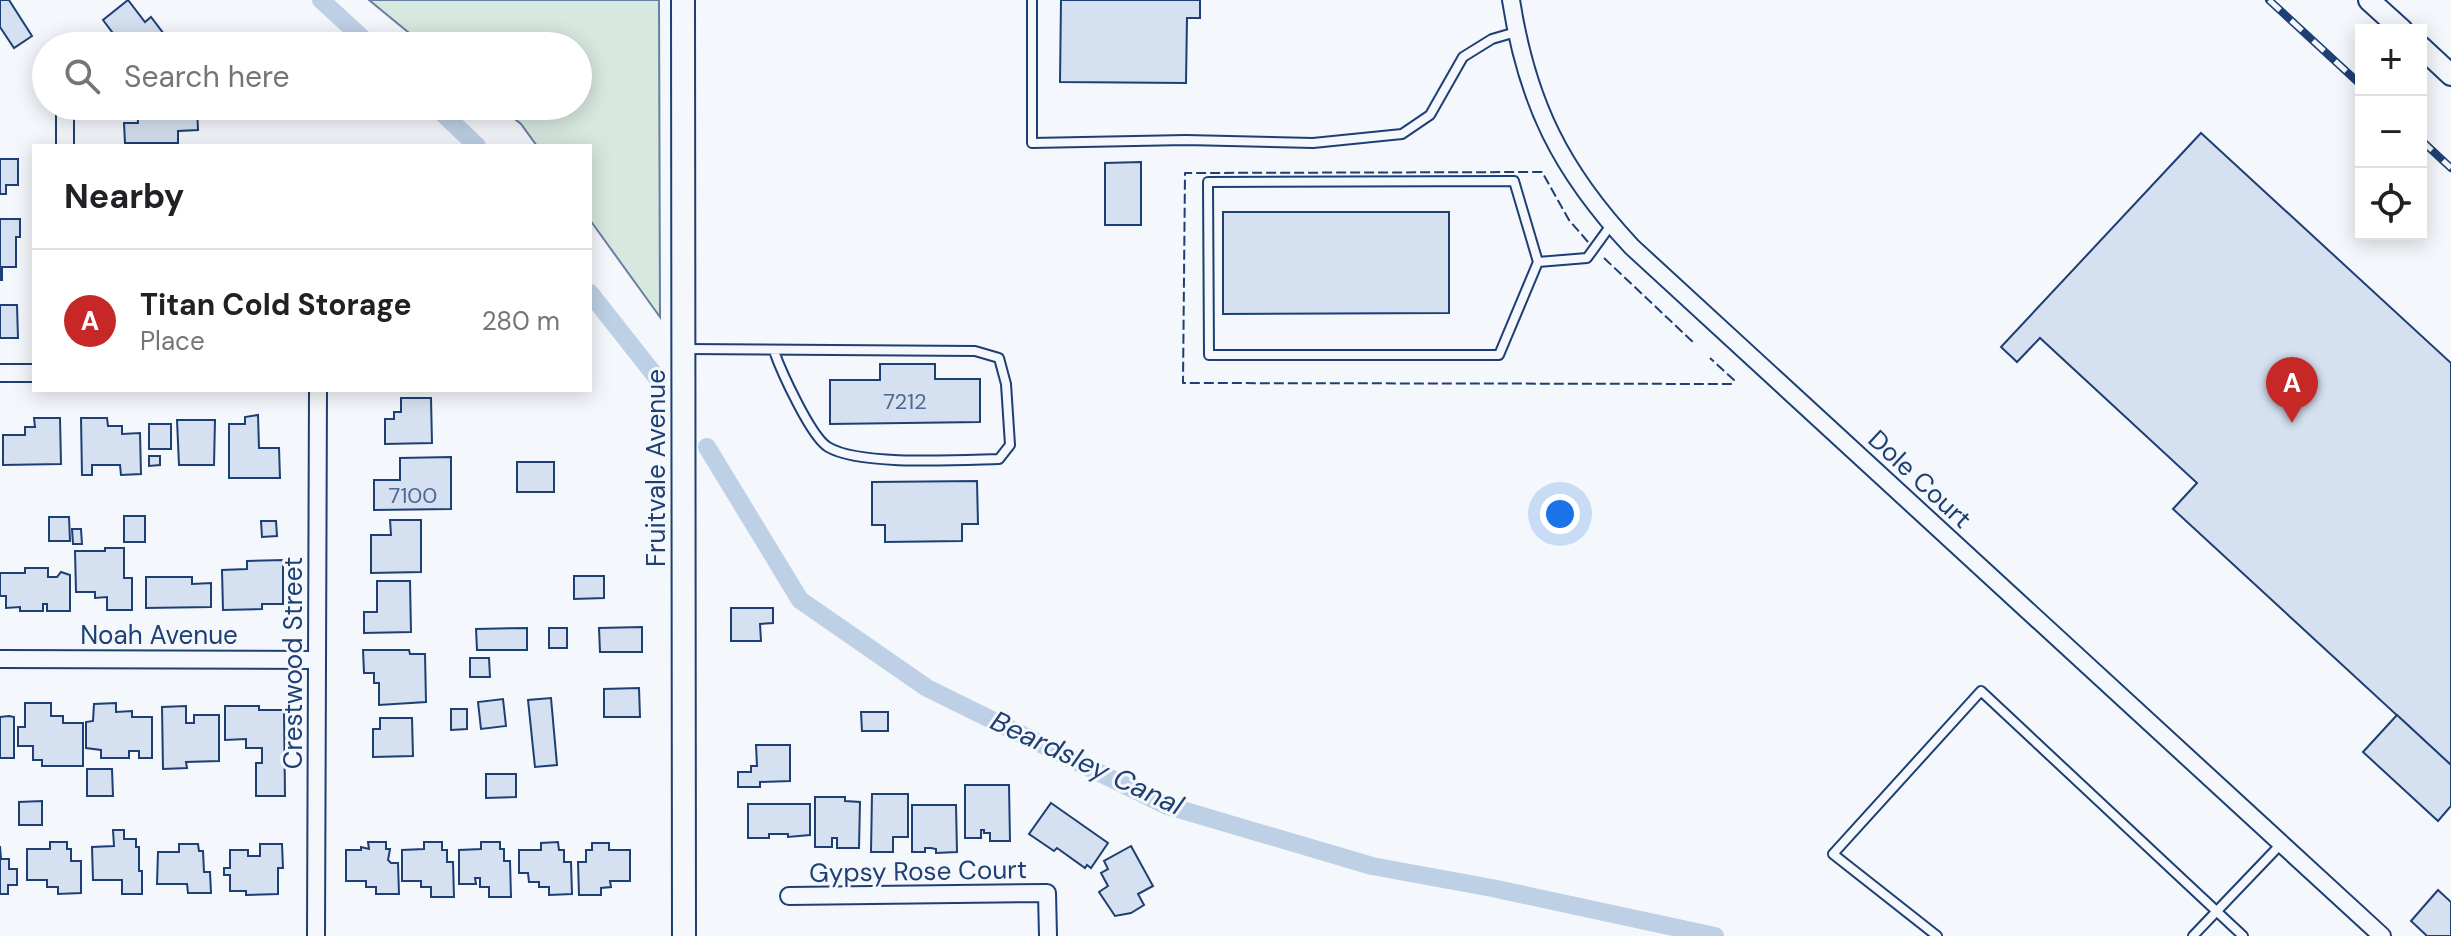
<!DOCTYPE html>
<meta charset="utf-8">
<style>
:root{--surface:#fff;--page:#f6f6f6;--text:#202124;--muted:#757577;--line:#e0e0e0;--accent:#c62828}
body{margin:0;font-family:"DM Sans",sans-serif;background:var(--page);color:var(--text)}
.controls{position:absolute;right:24px;top:24px;display:grid;overflow:hidden;border-radius:0px;box-shadow:0 4px 20px #0003}
.controls button{width:72px;height:72px;display:grid;place-items:center;padding:0;border:0;border-bottom:2px solid var(--line);background:var(--surface);color:var(--text);font:40px sans-serif}
.you{position:absolute;left:1560px;top:514px;width:28px;height:28px;margin:-20px;border:6px solid #fff;border-radius:50%;background:#1a73e8;box-shadow:0 0 0 12px #1a73e833}
.badge{display:grid;place-items:center;width:52px;height:52px;border-radius:50%;background:var(--accent);color:#fff;font-size:26px;font-weight:700}
.pin{position:absolute;translate:-50% -66px;filter:drop-shadow(0 2px 4px #0008)}
.pin::after{content:'';position:absolute;top:42px;width:28px;height:24px;background:inherit;clip-path:polygon(0 0,100% 0,50% 100%)}
.list{margin:0;padding:0;list-style:none}
h2{display:flex;justify-content:space-between;align-items:center;height:104px;margin:0;padding:0 32px;font-size:34px}
h2 small{font-size:26px;font-weight:400;color:var(--muted)}
.list li{display:grid;grid-template-columns:52px 1fr auto;gap:24px;align-items:center;box-sizing:border-box;height:144px;padding:0 32px;border-top:2px solid var(--line)}
.list b{display:block;font-size:30px;white-space:nowrap}
.list p{margin:0;font-size:26px;white-space:nowrap;color:var(--muted)}
.list em{font-size:26px;font-style:normal;color:var(--muted)}
.icon{flex:none;width:44px;height:44px;fill:none;stroke:currentColor;stroke-width:2;stroke-linecap:round;stroke-linejoin:round}
.map{position:relative;flex:none;width:2451px;height:936px;overflow:hidden}
.search{position:absolute;background:var(--surface);box-shadow:0 4px 20px #0003;left:32px;top:32px;width:560px;height:88px;display:flex;align-items:center;gap:20px;box-sizing:border-box;padding:0 28px;border-radius:44px;color:var(--muted);font-size:30px}
.panel{position:absolute;background:var(--surface);box-shadow:0 4px 20px #0003;left:32px;top:144px;width:560px;height:248px;border-radius:0px}
.map>svg:first-child{display:block}
.green{fill:#d7e8df;stroke:#687fa3;stroke-width:2}
.lines{fill:none;stroke-linecap:round;stroke-linejoin:round}
.canal{stroke:#bed0e5;stroke-width:18}
.building{fill:#d5e0f0;stroke:#1d3f73;stroke-width:2}
.service-casing{stroke:#1d3f73;stroke-width:12}
.minor-casing{stroke:#1d3f73;stroke-width:20}
.tertiary-casing{stroke:#1d3f73;stroke-width:24}
.secondary-casing{stroke:#1d3f73;stroke-width:26}
.service{stroke:#f4f7fb;stroke-width:8}
.minor{stroke:#f4f7fb;stroke-width:16}
.tertiary{stroke:#f4f7fb;stroke-width:20}
.secondary{stroke:#f4f7fb;stroke-width:22}
.rail-casing{stroke:#1d3f73;stroke-width:8}
.rail{stroke:#f4f7fb;stroke-width:5;stroke-dasharray:15;stroke-linecap:butt}
.fence{stroke:#1d3f73;stroke-width:2;stroke-dasharray:10 4;stroke-linecap:butt}
.labels{text-anchor:middle;dominant-baseline:central;stroke-width:6;stroke-linejoin:round;paint-order:stroke}
.number-label{font-size:22px;fill:#4b6792}
.street-label{font-size:26px;fill:#1d3f73;stroke:#f4f7fb}
.water-label{font-size:28px;font-style:italic;fill:#1d3f73;stroke:#f4f7fb}
</style>
<div class="map">
<svg width="2451" height="936" viewBox="0 0 2451 936">
<rect width="100%" height="100%" fill="#f4f7fb"/>
<path class="green" d="M369,0H659L660,317L590,220V146H537L521,124L499,106H578V46H425Z"/>
<g class="lines">
<g class="canal">
<path d="M321,0L371,46"/>
<path d="M435,106L477,146"/>
<path d="M590,293L657,378"/>
<path d="M707,447L800,600L927,688L1165,805L1372,866L1492,888L1715,936"/>
</g>
</g>
<g class="building">
<path d="M0,0H9L32,36L14,48L0,27Z"/>
<path d="M128,0L145,22L151,17L164,34L175,35L174,42L184,43V46H119L116,42L118,40L103,20Z"/>
<path d="M1061,0H1200V18H1187L1186,83L1060,82Z"/>
<path d="M137,106H197L198,130L178,131V143H125L124,123H138Z"/>
<path d="M2201,133L2451,363V765L2173,509L2197,483L2040,338L2017,362L2001,347Z"/>
<path d="M0,159H18V185H6V194H0Z"/>
<path d="M1141,162V225H1105V163Z"/>
<path d="M1223,212H1449V313L1223,314Z"/>
<path d="M0,219H20V237H16V267H2V280H0Z"/>
<path d="M0,305H17L18,338H0Z"/>
<path d="M880,364H935V379H980V422L830,424V380H880Z"/>
<path d="M401,398H431L432,443L385,444V419H394V412H401Z"/>
<path d="M258,415L259,448H279L280,478H229V424H245V417Z"/>
<path d="M34,418H60L61,464L3,465V435H25V427H35Z"/>
<path d="M81,418H107L108,426H122V434L140,433L141,474L121,475L120,465H92V475H82Z"/>
<path d="M177,420H215L214,465H179Z"/>
<rect x="149" y="424" width="22" height="25"/>
<path d="M149,456H160V465L149,466Z"/>
<path d="M451,457V509L374,510V480H400V458Z"/>
<rect x="517" y="462" width="37" height="30"/>
<path d="M977,481L978,524H962V541L885,542V525H872V482Z"/>
<rect x="124" y="516" width="21" height="26"/>
<path d="M49,517H69L70,541H49Z"/>
<path d="M390,520H421V572L371,573V535H391Z"/>
<path d="M261,521H276L277,536L262,537Z"/>
<path d="M72,529H81L82,544H73Z"/>
<path d="M105,548H124V578H132V610H107V597L95,598V592H76L75,551H105Z"/>
<path d="M283,560V604H262V609L223,610L222,570L247,569V561Z"/>
<path d="M25,568H48V577H57L61,572L70,575V611H47V604H43V611H20V607L6,608V596H0V573H25Z"/>
<path d="M574,576H604V598L574,599Z"/>
<path d="M146,577H192V584L211,583V607L146,608Z"/>
<path d="M377,581H410L411,632L364,633V612H377Z"/>
<path d="M731,608H773V623L760,624L761,641H731Z"/>
<path d="M642,627V652H600L599,628Z"/>
<path d="M527,628V650H477L476,629Z"/>
<rect x="549" y="628" width="18" height="20"/>
<path d="M363,650H409L410,654H425L426,702L379,705V683H374V673H364Z"/>
<path d="M470,658H489L490,677H470Z"/>
<path d="M639,688L640,717H604V689Z"/>
<path d="M551,698L557,765L535,767L528,700Z"/>
<path d="M503,699L506,726L481,729L478,702Z"/>
<path d="M25,703H51V716H63V723H83V766H42V760H33V746H18V727H25Z"/>
<path d="M116,703V712L132,711V717H152V758H139V751H129V758H101V750L86,748V722L93,721L94,704Z"/>
<path d="M186,706V723H194V715H219V761L186,762L187,768L163,769L162,707Z"/>
<path d="M225,706H259V710H284L285,796H256V763H262V748H246V739L225,740Z"/>
<path d="M451,709H467V729L451,730Z"/>
<path d="M861,712H888V731H862Z"/>
<path d="M2397,715L2451,765V806L2438,821L2363,752Z"/>
<path d="M9,716L14,717V758H0V717Z"/>
<path d="M380,718H412L413,756L373,757V729H380Z"/>
<path d="M756,745H790V781L760,782V787H738V772H751V766H757Z"/>
<path d="M87,769H112L113,796H87Z"/>
<path d="M486,774H516V797L486,798Z"/>
<path d="M965,785H1009L1010,841H990V833H984V830H981V838H965Z"/>
<path d="M872,794H908V837H893V852H871Z"/>
<path d="M815,797H845V801L860,802L859,848H837V838H832V847H815Z"/>
<path d="M42,801V825H19V802Z"/>
<path d="M1051,803L1108,843L1091,868L1087,865L1085,868L1057,848L1054,851L1029,834Z"/>
<path d="M748,804H810V835L788,837V834H769V838H748Z"/>
<path d="M912,805H956L957,852L936,853V849L931,848H925V852H912Z"/>
<path d="M113,830H124V839H136V847H139V871H142V894H122V880H93L92,847L114,846Z"/>
<path d="M50,842H67V849H71V861H81V893L58,894V887H47V880H27V849H50Z"/>
<path d="M368,842H386V849H390L388,860L391,863H398L399,894H376V887H366V881H346V850H361V847L369,849Z"/>
<path d="M424,842H442V850H447V862H453L454,897H431V887H421V881H402V850L424,849Z"/>
<path d="M481,842H500V849H504V861H510L511,897H489V887H480V878H475L476,884H459V850L481,849Z"/>
<path d="M558,842L559,850H564V862H571L572,894L549,895V887H539V882H529L528,873H519V850H541V843Z"/>
<path d="M592,843H609V850H630V881H610L611,887L601,888V895H579L578,862H586V850H592Z"/>
<path d="M179,844H198L199,851H203L204,872H210L211,893H188L187,884H157L158,852H179Z"/>
<path d="M260,844H282L283,868H278V894L246,895V891H230V875H224V868H230V850H248V856H260Z"/>
<path d="M0,846L1,859H9V869H17V885H8V894H0Z"/>
<path d="M1131,846L1153,886L1138,894L1144,905L1131,913L1115,916L1099,892L1108,886L1101,873L1108,869L1104,861Z"/>
<path d="M2438,890L2451,902V936H2427L2411,921Z"/>
</g>
<g class="lines">
<defs>
<g id="service">
<path d="M1032,0V143L1186,140L1313,143L1402,134L1430,115L1463,57L1492,39L1516,32"/>
<path d="M1538,262L1499,355H1209L1208,182L1514,181L1538,262L1587,258L1611,225"/>
<path d="M685,349L975,351L999,358L1006,384L1010,445L999,459C959,460 859,466 828,447C811,437 781,371 774,351"/>
<path d="M1937,936L1833,854L1981,691L2243,936"/>
<path d="M2193,936L2281,844"/>
</g>
<g id="minor">
<path d="M1511,0C1527,103 1561,171 1632,247L2382,936"/>
<path d="M65,146V106"/>
<path d="M0,373H34"/>
<path d="M0,659L317,660"/>
<path d="M789,896L1047,893L1048,936"/>
<path d="M316,936L318,390"/>
</g>
<g id="tertiary">
<path d="M2369,0L2402,30"/>
<path d="M2421,47L2451,75"/>
</g>
<path id="secondary" d="M683,0L684,936"/>
</defs>
<use href="#service" class="service-casing"/>
<use href="#minor" class="minor-casing"/>
<use href="#tertiary" class="tertiary-casing"/>
<use href="#secondary" class="secondary-casing"/>
<use href="#service" class="service"/>
<use href="#minor" class="minor"/>
<use href="#tertiary" class="tertiary"/>
<use href="#secondary" class="secondary"/>
<defs>
<g id="rail">
<path d="M2269,0L2361,85"/>
<path d="M2421,140L2451,168"/>
</g>
</defs>
<use href="#rail" class="rail-casing"/>
<use href="#rail" class="rail"/>
<g class="fence">
<path d="M1588,242L1569,220L1542,172L1185,173L1183,383L1732,384L1734,380L1710,358"/>
<path d="M1604,258L1695,344"/>
</g>
</g>
<g class="labels">
<g class="number-label">
<text x="905" y="401">7212</text>
<text x="413" y="495">7100</text>
</g>
<g class="street-label">
<text transform="translate(656 468) rotate(-90)">Fruitvale Avenue</text>
<text transform="translate(1920 479) rotate(43)">Dole Court</text>
<text x="159" y="635">Noah Avenue</text>
<text transform="translate(293 663) rotate(-90)">Crestwood Street</text>
<text transform="translate(918 871) rotate(-1)">Gypsy Rose Court</text>
</g>
<g class="water-label">
<text transform="translate(1087 763) rotate(25)">Beardsley Canal</text>
</g>
</g>
</svg>
<div class="controls">
<button>+</button>
<button>−</button>
<button><svg class="icon" aria-label="locate" viewBox="0 0 24 24"><circle cx="12" cy="12" r="6"/><path d="M12 2v4M12 18v4M2 12h4M18 12h4"/></svg></button>
</div>
<div class="you"></div>
<div class="pin badge" style="left:2292px;top:423px">A</div>
<div class="search"><svg class="icon" aria-label="search" viewBox="0 0 24 24"><circle cx="10" cy="10" r="6"/><path d="M15 15l6 6"/></svg>Search here</div>
<section class="panel">
<h2>Nearby<small></small></h2>
<ul class="list">
<li><span class="badge">A</span><div><b>Titan Cold Storage</b><p>Place</p></div><em>280 m</em></li>
</ul>
</section>
</div>
